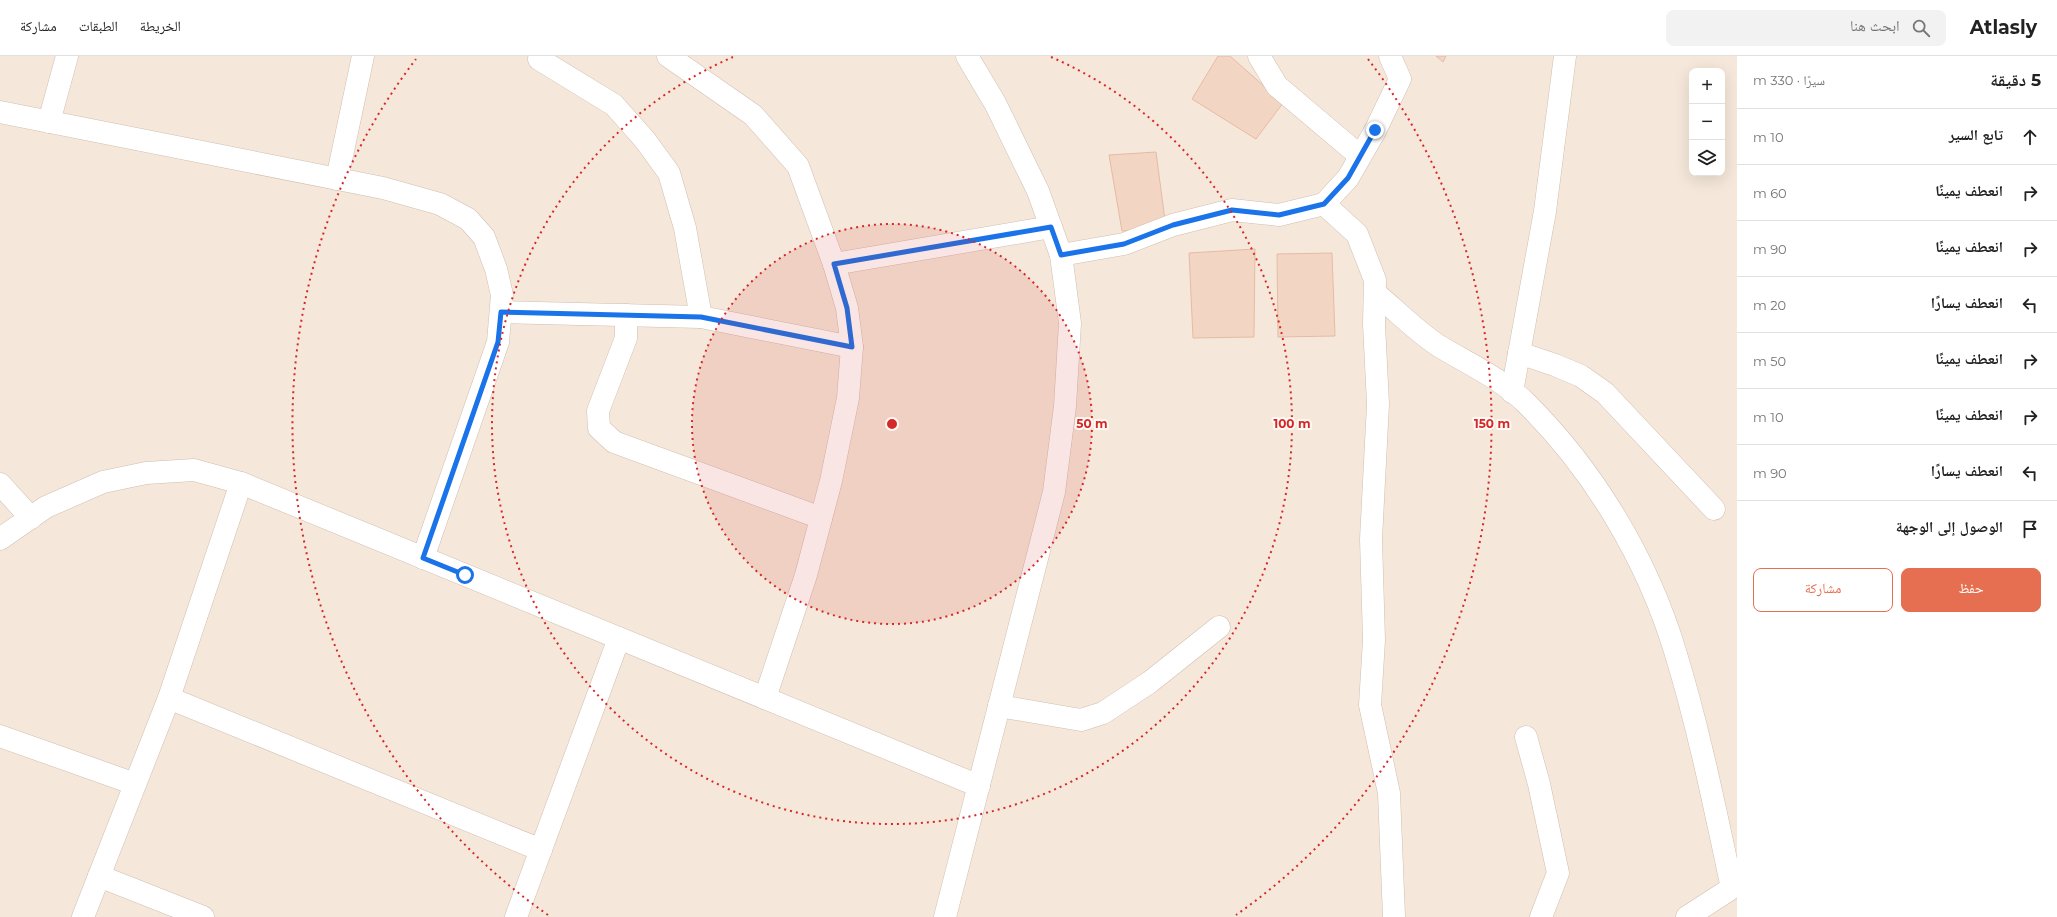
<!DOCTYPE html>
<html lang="ar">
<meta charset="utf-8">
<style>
:root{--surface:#fff;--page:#f2f2f2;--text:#222;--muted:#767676;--line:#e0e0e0;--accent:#e76f51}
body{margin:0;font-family:Montserrat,"Noto Naskh Arabic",sans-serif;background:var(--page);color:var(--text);direction:rtl}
.controls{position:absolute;right:12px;top:12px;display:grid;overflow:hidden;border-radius:8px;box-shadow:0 4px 16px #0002}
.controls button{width:36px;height:36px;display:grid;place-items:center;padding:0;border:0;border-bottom:1px solid var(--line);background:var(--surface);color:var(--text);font:20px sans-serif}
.stop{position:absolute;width:12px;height:12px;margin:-9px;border:3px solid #1a73e8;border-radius:50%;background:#fff}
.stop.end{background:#1a73e8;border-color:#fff;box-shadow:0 1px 4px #0008}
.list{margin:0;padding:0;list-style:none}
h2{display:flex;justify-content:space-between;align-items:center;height:52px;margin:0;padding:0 16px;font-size:17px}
h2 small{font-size:13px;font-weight:400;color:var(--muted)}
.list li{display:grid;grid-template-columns:26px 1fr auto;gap:12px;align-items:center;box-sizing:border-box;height:56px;padding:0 16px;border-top:1px solid var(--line)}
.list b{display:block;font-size:15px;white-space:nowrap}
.list em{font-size:13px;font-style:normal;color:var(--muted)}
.actions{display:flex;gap:8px;padding:12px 16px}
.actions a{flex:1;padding:9px 0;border:1px solid var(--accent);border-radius:8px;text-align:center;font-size:14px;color:var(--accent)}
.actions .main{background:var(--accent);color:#fff}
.icon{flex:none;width:22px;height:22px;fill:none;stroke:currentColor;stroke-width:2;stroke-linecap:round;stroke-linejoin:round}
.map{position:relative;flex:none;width:1737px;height:861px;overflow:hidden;direction:ltr}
header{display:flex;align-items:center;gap:24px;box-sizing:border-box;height:56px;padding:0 20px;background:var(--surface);border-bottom:1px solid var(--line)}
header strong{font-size:19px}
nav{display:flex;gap:22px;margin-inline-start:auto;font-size:14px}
.search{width:280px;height:36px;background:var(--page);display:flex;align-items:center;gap:10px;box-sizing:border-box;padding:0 14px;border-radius:8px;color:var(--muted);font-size:15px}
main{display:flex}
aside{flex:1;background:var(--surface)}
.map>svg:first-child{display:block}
.residential{fill:#f5e8da;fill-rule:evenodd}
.building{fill:#f3d5c3;stroke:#e6bba3}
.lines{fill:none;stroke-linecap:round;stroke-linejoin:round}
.minor-casing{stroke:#d1beb0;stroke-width:23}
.minor{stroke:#fff;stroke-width:22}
.route{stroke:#1a73e8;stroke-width:5}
.ring{fill:none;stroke:#d62828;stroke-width:2;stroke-dasharray:2 4}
.centre{fill:#d62828;stroke:#fffaf3;stroke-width:2}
.ring-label{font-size:12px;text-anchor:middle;font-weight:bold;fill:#d62828;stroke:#fffaf3;stroke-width:4;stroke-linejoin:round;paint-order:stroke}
</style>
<header>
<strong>Atlasly</strong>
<div class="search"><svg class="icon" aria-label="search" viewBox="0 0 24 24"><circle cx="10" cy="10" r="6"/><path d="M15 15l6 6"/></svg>ابحث هنا</div>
<nav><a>الخريطة</a><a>الطبقات</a><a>مشاركة</a></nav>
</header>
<main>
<aside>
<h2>5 دقيقة<small>سيرًا · 330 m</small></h2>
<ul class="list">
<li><svg class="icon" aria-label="ahead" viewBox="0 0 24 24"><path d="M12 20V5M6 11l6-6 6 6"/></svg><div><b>تابع السير</b></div><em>10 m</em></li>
<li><svg class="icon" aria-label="right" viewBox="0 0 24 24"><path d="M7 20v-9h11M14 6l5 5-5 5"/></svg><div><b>انعطف يمينًا</b></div><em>60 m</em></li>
<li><svg class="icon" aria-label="right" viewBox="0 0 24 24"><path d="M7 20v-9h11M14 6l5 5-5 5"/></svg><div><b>انعطف يمينًا</b></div><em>90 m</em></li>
<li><svg class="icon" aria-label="left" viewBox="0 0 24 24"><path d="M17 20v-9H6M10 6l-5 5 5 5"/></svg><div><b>انعطف يسارًا</b></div><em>20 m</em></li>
<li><svg class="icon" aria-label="right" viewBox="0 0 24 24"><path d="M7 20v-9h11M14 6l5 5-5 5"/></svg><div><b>انعطف يمينًا</b></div><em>50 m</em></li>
<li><svg class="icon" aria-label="right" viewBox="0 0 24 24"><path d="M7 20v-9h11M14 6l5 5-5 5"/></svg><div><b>انعطف يمينًا</b></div><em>10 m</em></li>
<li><svg class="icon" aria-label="left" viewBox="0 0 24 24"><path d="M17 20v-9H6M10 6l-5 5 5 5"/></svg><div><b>انعطف يسارًا</b></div><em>90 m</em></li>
<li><svg class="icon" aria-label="arrive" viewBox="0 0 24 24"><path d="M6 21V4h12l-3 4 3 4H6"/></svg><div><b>الوصول إلى الوجهة</b></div></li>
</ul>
<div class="actions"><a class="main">حفظ</a><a>مشاركة</a></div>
</aside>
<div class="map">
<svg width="1737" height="861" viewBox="0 0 1737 861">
<rect width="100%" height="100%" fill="#fdf6ec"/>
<path class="residential" d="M0,0H1737V861H0ZM1692,15H1722V117H1692Z"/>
<g class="building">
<path d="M1218,0H1230L1283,47L1256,83L1192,43Z"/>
<path d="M1436,0H1446L1443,6Z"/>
<path d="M1156,96L1166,172L1122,175L1109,99Z"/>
<path d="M1255,193L1254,281L1193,282L1189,197Z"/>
<path d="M1332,197L1335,280L1278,281L1277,198Z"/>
</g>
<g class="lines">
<defs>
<g id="minor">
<path d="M668,0L753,59L798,110L834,208L847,252L852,291L848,342L831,425L806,519L765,642"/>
<path d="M1259,0L1277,30L1360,100"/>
<path d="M539,3L614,49L645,84L669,117L685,172L701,261"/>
<path d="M0,56L383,132L440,148L468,163L484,181L496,213L502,239L498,286L423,502"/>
<path d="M49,66L67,0"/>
<path d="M337,123L363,0"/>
<path d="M1324,148L1357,178L1375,224L1374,268L1378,348L1371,483L1374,584L1370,649L1389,737L1394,861"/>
<path d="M1061,199L1124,188L1173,169L1232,154L1279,159L1324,148L1348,122L1375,75L1400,23L1390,0"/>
<path d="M834,208L1051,171"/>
<path d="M1375,237C1396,254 1416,275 1439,290C1469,308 1502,323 1527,348C1595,416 1647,503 1675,595C1699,673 1715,753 1732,832L1687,861"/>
<path d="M501,256L701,261L852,291"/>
<path d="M626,259V282L598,355L599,372L614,386L821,462"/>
<path d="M1519,297L1555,309L1581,320L1605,337L1714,453"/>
<path d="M1512,336L1545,155L1565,0"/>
<path d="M0,428L31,462"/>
<path d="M0,483L46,451L103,426L146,417L194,414L241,427L979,730"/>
<path d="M169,642L541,794"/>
<path d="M999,650L1081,664L1103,657L1150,626L1219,571"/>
<path d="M0,680L135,728"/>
<path d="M1526,681L1539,728L1558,817L1541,861"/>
<path d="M99,820L203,861"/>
<path d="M83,861L169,642L241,427"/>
<path d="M516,861L619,582"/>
<path d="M945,861L1054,436L1065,350L1070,267L1061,199L1038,135L995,47L967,0"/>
</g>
</defs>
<use href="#minor" class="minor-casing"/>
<use href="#minor" class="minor"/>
</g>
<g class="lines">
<path class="route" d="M465,519L423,502L498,286L501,256L701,261L852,291L847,252L834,208L1051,171L1061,199L1124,188L1173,169L1232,154L1279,159L1324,148L1348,122L1375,74"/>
</g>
<circle cx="892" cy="368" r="200" fill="#d62828" fill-opacity=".12"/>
<g class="ring">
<circle cx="892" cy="368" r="200"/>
<path d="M1051 1A400 400 0 1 1 733 1"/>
<path d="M548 859A600 600 0 0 1 416 3M1368 3A600 600 0 0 1 1236 859"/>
</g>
<circle cx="892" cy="368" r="6" class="centre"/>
<g class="ring-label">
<text x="1092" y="372">50 m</text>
<text x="1292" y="372">100 m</text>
<text x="1492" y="372">150 m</text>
</g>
</svg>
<div class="controls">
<button>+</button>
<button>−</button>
<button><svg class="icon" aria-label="layers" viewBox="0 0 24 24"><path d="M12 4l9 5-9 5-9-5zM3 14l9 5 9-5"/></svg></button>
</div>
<div class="stop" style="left:465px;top:519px"></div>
<div class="stop end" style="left:1375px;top:74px"></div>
</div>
</main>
